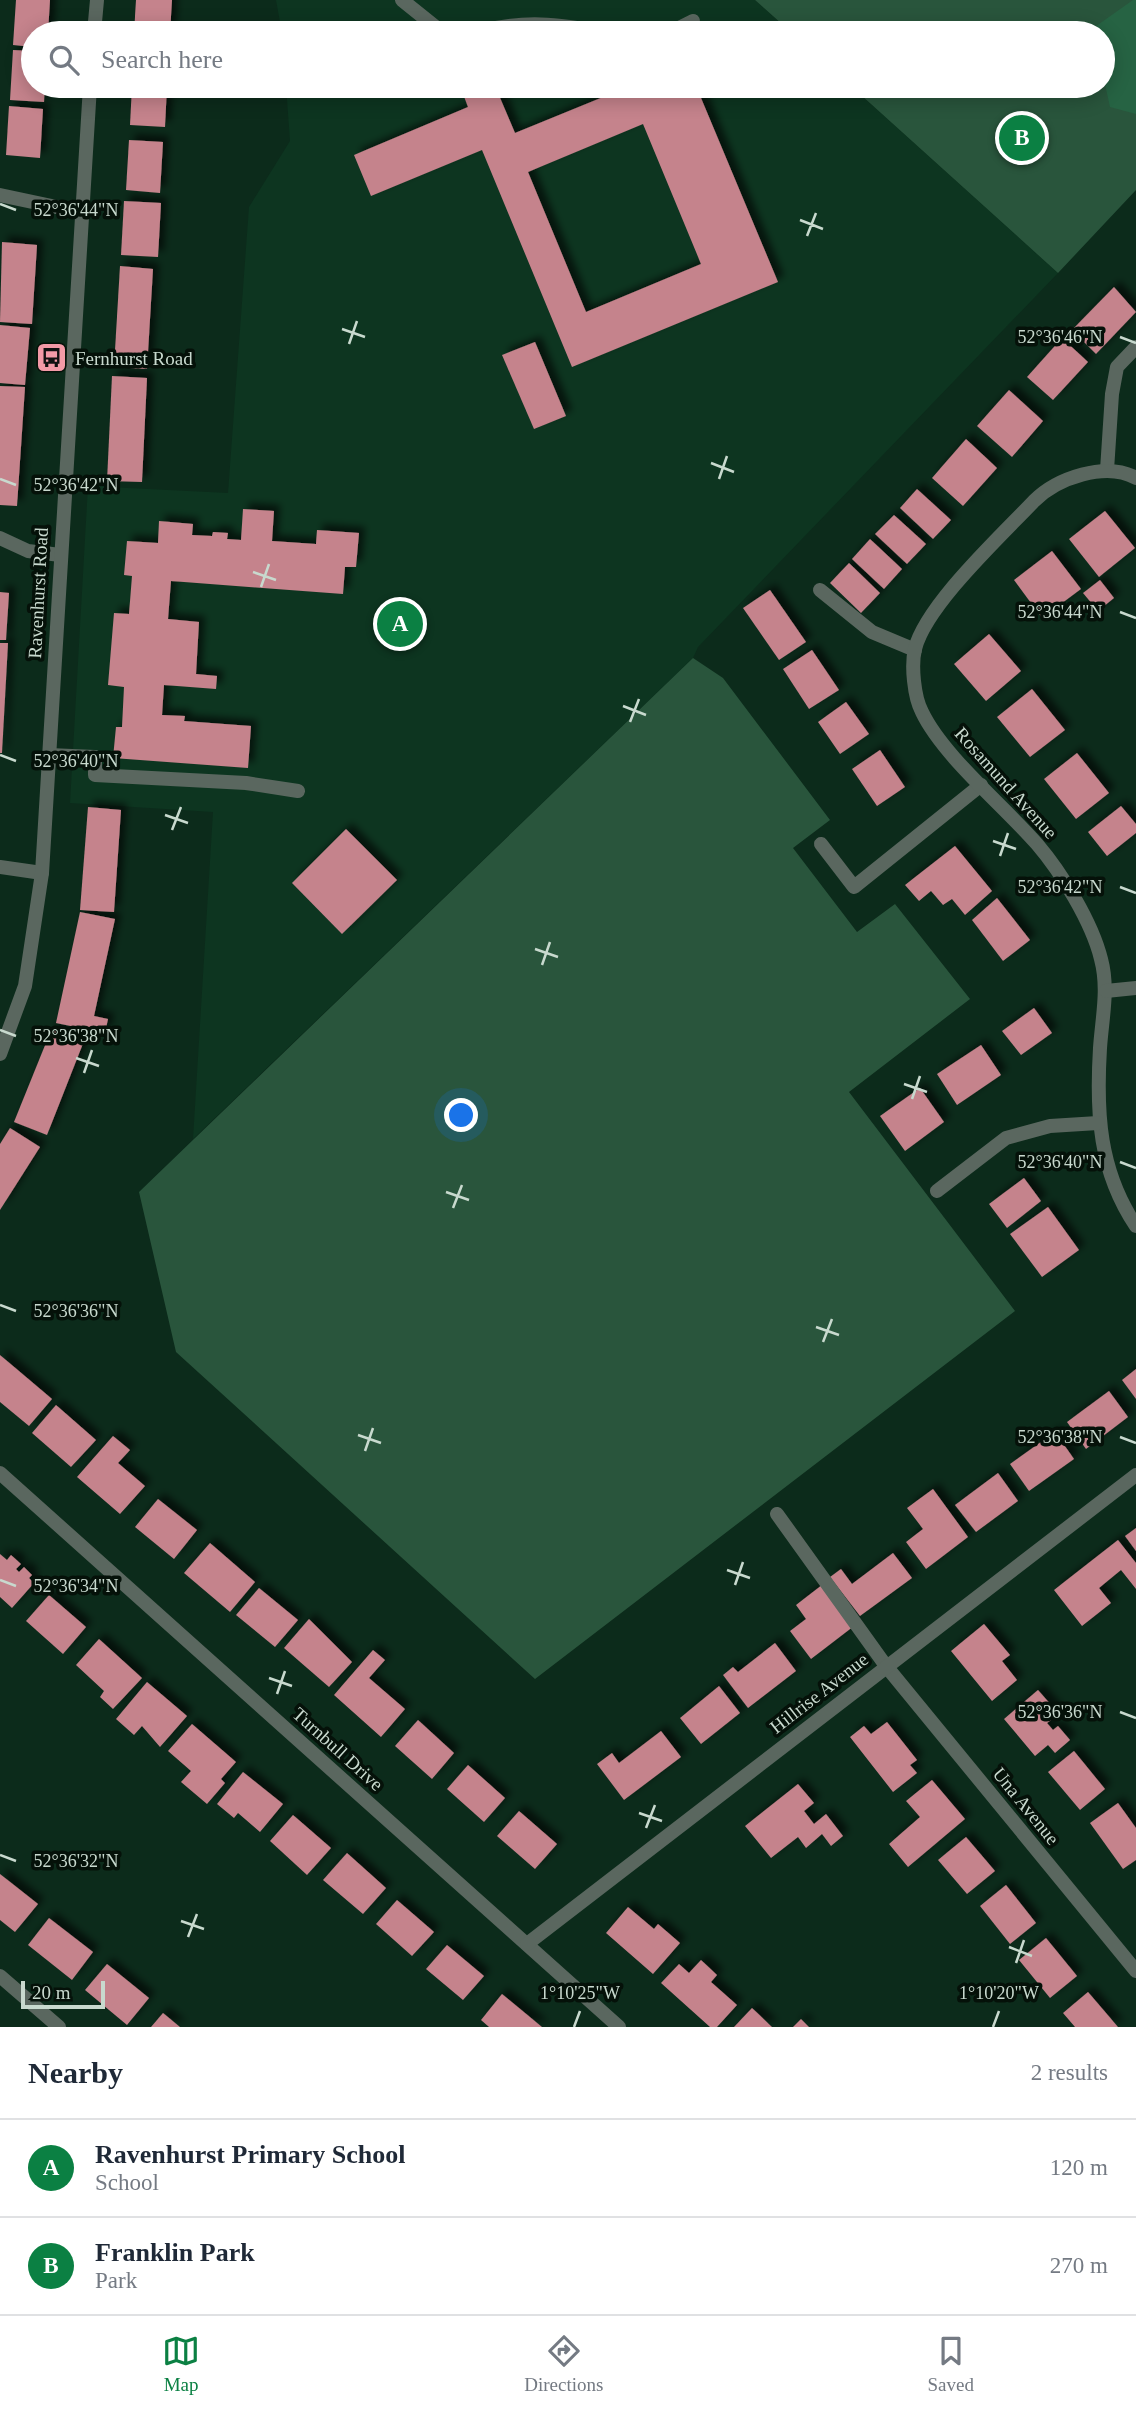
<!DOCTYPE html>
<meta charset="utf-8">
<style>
:root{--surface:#fff;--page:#f6f6f7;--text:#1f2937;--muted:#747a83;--line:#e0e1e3;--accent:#0b8043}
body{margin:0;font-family:"Times New Roman",serif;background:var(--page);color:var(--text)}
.scale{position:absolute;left:21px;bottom:18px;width:84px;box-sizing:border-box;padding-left:7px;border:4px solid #c8d9ce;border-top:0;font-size:19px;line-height:24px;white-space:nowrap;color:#c8d9ce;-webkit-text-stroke:5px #051109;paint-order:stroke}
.you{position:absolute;left:462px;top:1116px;width:24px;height:24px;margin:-18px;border:5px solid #fff;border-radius:50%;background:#1a73e8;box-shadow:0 0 0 10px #1a73e833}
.badge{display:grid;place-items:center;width:46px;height:46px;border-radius:50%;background:var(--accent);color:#fff;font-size:23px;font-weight:700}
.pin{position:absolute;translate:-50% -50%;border:4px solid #fff;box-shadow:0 2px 7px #0006}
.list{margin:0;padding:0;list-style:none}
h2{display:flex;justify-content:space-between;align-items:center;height:91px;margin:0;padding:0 28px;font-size:30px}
h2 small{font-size:23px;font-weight:400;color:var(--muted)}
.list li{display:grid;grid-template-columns:46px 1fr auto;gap:21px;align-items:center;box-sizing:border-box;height:98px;padding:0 28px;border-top:2px solid var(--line)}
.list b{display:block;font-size:26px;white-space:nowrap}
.list p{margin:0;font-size:23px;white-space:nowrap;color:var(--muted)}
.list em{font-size:23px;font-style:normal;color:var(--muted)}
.icon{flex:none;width:38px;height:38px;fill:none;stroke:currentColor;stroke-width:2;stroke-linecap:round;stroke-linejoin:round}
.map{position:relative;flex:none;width:1136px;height:2027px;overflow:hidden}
.search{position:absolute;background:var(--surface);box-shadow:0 4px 18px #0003;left:21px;right:21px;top:21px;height:77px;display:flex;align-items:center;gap:18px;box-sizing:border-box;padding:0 24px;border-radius:38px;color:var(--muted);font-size:26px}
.sheet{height:287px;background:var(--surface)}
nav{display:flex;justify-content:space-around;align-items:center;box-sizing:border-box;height:98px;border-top:2px solid var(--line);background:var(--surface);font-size:19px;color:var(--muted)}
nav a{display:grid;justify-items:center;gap:4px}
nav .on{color:var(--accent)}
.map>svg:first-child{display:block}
.built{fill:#0d3520}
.green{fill:#29553c}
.forest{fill:#266343}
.building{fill:#c5838c;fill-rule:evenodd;filter:url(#shadow)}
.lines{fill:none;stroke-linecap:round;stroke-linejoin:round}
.service{stroke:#5a675f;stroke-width:14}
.minor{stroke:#5a675f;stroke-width:14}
.ticks{fill:none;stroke:#c8d9ce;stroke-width:2.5}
.labels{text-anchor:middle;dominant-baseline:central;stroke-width:7;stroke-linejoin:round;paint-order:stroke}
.poi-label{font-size:19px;fill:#c8d9ce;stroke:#051109;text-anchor:start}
.street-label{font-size:19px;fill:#c8d9ce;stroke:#051109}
.ticks-label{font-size:18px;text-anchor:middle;fill:#c8d9ce;stroke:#051109;stroke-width:7;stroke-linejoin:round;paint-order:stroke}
</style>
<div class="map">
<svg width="1136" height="2027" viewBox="0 0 1136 2027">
<defs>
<filter id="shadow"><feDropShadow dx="6" dy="-6" stdDeviation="3.5" flood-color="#0009"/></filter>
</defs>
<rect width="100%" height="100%" fill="#0c2b1b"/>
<g class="built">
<path d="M276,0H755L792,33H282Z"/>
<path d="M286,86H851L1058,273L698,647L693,658L193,1139L213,812L70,803L88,486L228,493L249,207L290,141Z"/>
</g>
<g class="green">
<path d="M755,0H1136V190L1058,273L851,86H1103V33H792Z"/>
<path d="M693,658L723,678L830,820L793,848L857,932L895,904L970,999L849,1092L1015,1311L535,1679L176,1352L139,1192Z"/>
</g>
<path class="forest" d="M1133,0H1136V114L1110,107L1103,75V33H1093L1092,29Z"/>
<g class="building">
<path d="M16,0H50L48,33H33V47L13,45Z"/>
<path d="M136,0H172L170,33H134Z"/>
<path d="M13,50L33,51V86H45L44,102L10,100Z"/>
<path d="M132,86H167L165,127L130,125Z"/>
<path d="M460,86H495L515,133L630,86H696L778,282L572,367L482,150L371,196L354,155L468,107ZM643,124L701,264L586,312L528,172Z"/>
<path d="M9,106L43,109L40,158L6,155Z"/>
<path d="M129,140L163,142L160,193L126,190Z"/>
<path d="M124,201L161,203L158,257L121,255Z"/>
<path d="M2,242L37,245L32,324L0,322Z"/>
<path d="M120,266L153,269L147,369L114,367Z"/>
<path d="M1114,287L1136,312L1096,354L1072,330Z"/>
<path d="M0,325L30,328L25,385L0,383Z"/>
<path d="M1062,338L1088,362L1053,400L1027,377Z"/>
<path d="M535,342L566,416L534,429L502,355Z"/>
<path d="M112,376L147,378L142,482L107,481Z"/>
<path d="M0,386L25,387L17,506L0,505Z"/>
<path d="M1009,390L1043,421L1012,457L977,426Z"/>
<path d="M966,439L997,468L963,506L932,478Z"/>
<path d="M917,489L951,520L933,539L900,508Z"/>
<path d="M243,509L274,511L272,541L316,544L317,530L359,533L356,567H345L343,594L171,581L168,619L199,622L196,674L217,676L216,689L164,685L162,715L185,716L184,721L251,726L248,768L113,758L116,727H122L124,687L108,685L114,613L129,614L132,576L124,575L127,541L158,543L159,521L193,524L192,535L212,536L213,532L228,533L227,539L241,540Z"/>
<path d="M1105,511L1135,548L1099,577L1069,539Z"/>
<path d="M894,515L926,544L907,564L875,534Z"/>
<path d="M870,539L902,569L884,589L852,559Z"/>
<path d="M1052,551L1081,589L1042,618L1014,580Z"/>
<path d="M849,563L880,593L861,613L830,583Z"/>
<path d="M1100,580L1114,598L1098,611L1083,593Z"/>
<path d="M770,590L806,642L779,660L743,608Z"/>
<path d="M0,592L9,593L6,640H0Z"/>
<path d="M989,634L1021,671L986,701L954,664Z"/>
<path d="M0,643H8L2,753H0Z"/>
<path d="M812,650L839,690L809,709L783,669Z"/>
<path d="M1032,689L1065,730L1030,757L997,717Z"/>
<path d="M846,702L869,734L840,754L818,722Z"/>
<path d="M880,750L905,787L877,806L852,769Z"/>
<path d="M1077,753L1109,793L1076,819L1044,779Z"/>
<path d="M1121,806L1136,824V833L1107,856L1088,832Z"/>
<path d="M88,807L121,810L114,912L80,910Z"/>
<path d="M346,829L397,880L342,934L292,883Z"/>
<path d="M955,846L992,891L965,915L952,899L943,905L931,891L919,901L905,885Z"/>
<path d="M997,898L1030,940L1003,961L972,920Z"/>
<path d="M80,912L115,919L94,1016L108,1019L105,1033L56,1023Z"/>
<path d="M1034,1008L1052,1033L1021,1055L1002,1031Z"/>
<path d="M52,1028L84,1041L47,1135L14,1122Z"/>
<path d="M981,1045L1001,1075L957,1105L937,1074Z"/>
<path d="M920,1088L944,1122L905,1151L880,1116Z"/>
<path d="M10,1128L40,1147L0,1210V1144Z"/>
<path d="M1024,1178L1041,1201L1007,1228L989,1204Z"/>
<path d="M1048,1207L1079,1250L1042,1277L1010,1234Z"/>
<path d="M0,1355L52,1399L29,1426L0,1402Z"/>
<path d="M1136,1369V1399L1122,1380Z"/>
<path d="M1109,1391L1128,1417L1086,1449L1067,1422Z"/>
<path d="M56,1405L96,1440L71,1467L32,1433Z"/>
<path d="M1055,1432L1074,1459L1029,1491L1010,1464Z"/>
<path d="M113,1436L130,1450L118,1463L145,1486L120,1514L77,1477Z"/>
<path d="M998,1473L1018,1501L976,1532L955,1505Z"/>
<path d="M933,1489L968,1537L926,1569L906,1542L923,1529L907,1508Z"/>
<path d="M158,1499L197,1530L174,1559L135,1527Z"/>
<path d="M1136,1528V1551L1125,1536Z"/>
<path d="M1118,1540L1136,1563V1589L1121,1570L1099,1588L1111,1603L1082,1626L1054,1590Z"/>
<path d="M210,1543L255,1582L230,1612L184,1573Z"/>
<path d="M893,1553L912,1578L860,1616L830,1577L841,1569L852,1584Z"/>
<path d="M0,1554L7,1560L11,1555L21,1564L16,1569L19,1572L24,1567L32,1575L29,1578L34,1583L12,1608L0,1597Z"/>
<path d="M822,1585L854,1626L811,1659L790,1631L806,1619L796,1605Z"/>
<path d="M259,1588L298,1620L275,1647L236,1615Z"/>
<path d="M49,1595L86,1627L63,1654L26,1621Z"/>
<path d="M309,1619L352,1662L329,1687L284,1648Z"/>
<path d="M984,1624L1010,1655L1002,1661L1017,1680L992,1701L951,1651Z"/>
<path d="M99,1639L142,1678L113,1709L100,1697L104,1691L76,1665Z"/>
<path d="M775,1643L796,1671L748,1708L723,1675L733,1667L738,1672Z"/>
<path d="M373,1650L385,1660L369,1678L405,1709L381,1737L334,1695Z"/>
<path d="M147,1682L187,1716L160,1747L142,1726L134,1735L116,1719Z"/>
<path d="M719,1686L740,1713L701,1744L680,1718Z"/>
<path d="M1038,1690L1059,1714L1047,1723L1053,1730L1058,1726L1070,1740L1055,1753L1048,1745L1035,1756L1004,1719Z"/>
<path d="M418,1720L454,1753L432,1779L395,1746Z"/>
<path d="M887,1722L917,1760L910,1765L917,1773L893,1792L850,1737L864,1726L871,1734Z"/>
<path d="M192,1724L236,1762L221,1779L225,1783L207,1804L181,1782L191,1771L168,1751Z"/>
<path d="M661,1731L681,1757L624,1800L597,1764L612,1753L619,1763Z"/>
<path d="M1074,1751L1105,1789L1080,1810L1048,1772Z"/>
<path d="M468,1765L505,1798L484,1822L447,1789Z"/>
<path d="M243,1772L283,1804L260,1832L238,1813L234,1818L217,1804Z"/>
<path d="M932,1780L965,1819L908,1867L889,1844L920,1817L906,1801Z"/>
<path d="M798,1784L814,1803L804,1811L814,1824L826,1814L843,1836L831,1846L822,1834L806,1848L798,1837L771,1858L745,1826Z"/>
<path d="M1118,1803L1136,1828V1860L1123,1869L1090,1823Z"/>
<path d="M519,1811L557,1844L535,1869L497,1836Z"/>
<path d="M293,1815L331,1848L307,1875L270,1841Z"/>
<path d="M966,1837L995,1871L967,1894L938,1860Z"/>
<path d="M347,1853L386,1888L363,1914L323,1880Z"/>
<path d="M0,1874L38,1904L15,1932L0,1920Z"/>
<path d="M1006,1885L1036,1923L1010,1944L980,1906Z"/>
<path d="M397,1900L434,1932L412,1956L376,1924Z"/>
<path d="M628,1907L654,1929L658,1924L680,1943L653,1974L606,1933Z"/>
<path d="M49,1918L93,1952L72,1980L28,1945Z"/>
<path d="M1046,1938L1077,1976L1050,1998L1019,1960Z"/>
<path d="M447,1945L484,1976L463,2000L426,1969Z"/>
<path d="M701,1960L717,1975L711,1982L737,2005L717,2027H710L661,1983L679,1964L689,1973Z"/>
<path d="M107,1964L149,1998L127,2025L85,1990Z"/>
<path d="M1088,1992L1118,2027H1075L1063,2013Z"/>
<path d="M502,1994L542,2027H489L481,2020Z"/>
<path d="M752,2008L772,2027H734Z"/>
<path d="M163,2013L180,2027H151Z"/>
<path d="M801,2019L809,2027H793Z"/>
</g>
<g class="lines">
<g class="service">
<path d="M402,0L443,33"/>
<path d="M472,33C524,19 558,24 609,33"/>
<path d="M669,33L693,21"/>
<path d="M1107,470L1112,394L1117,367L1136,347"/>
<path d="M820,590L872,632L915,650"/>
<path d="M49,755L95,757V775L246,783L298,791"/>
<path d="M821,844L854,887L981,785"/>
<path d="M777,1514L886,1666"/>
</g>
<g class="minor">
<path d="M94,33L97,0"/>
<path d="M0,195L80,212"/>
<path d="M1136,478C1106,461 1057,478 1034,501C1002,535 926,605 915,649C911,665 914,697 922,712C943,756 1004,806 1037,844C1061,872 1092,922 1101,959C1109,989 1102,1018 1100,1048C1096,1113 1099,1171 1136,1226"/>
<path d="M0,538L28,551L60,555"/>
<path d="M0,867L42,873"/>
<path d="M1106,991L1136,988"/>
<path d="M0,1054L25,986L42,873L90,86"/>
<path d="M937,1191L1006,1138L1050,1126L1098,1123"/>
<path d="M0,1473L619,2027"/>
<path d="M886,1666L1136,1971"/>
<path d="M527,1944L1136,1475"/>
<path d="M0,1976L59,2027"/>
</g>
</g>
<path class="ticks" d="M0,204L16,210M800,220L823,229M807,236L816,213M342,329L365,337M1120,337L1136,343M349,344L357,321M711,463L734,472M0,479L16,485M719,479L727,456M253,572L276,580M261,587L269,564M1120,612L1136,618M623,706L646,715M630,722L639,699M0,755L16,761M165,815L188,823M172,830L181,807M993,841L1016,849M1000,856L1008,833M1120,887L1136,893M535,949L558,957M542,965L550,942M0,1030L16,1036M76,1058L99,1066M84,1073L92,1050M904,1084L927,1092M912,1099L920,1076M1120,1162L1136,1168M446,1192L469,1200M453,1208L462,1185M0,1305L16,1311M816,1327L839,1335M823,1342L832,1319M358,1435L381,1443M1120,1437L1136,1443M365,1451L373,1428M727,1570L750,1578M0,1580L16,1586M735,1585L743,1562M269,1678L292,1686M277,1694L285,1671M1120,1712L1136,1718M639,1813L662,1821M646,1828L655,1805M0,1855L16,1861M181,1921L204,1929M188,1937L197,1914M1009,1947L1032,1956M1016,1963L1024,1940M574,2027L580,2011M993,2027L999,2011"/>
<defs>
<symbol id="bus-square" viewBox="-11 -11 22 22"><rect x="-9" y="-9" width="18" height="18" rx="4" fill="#f39aa7" stroke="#051109"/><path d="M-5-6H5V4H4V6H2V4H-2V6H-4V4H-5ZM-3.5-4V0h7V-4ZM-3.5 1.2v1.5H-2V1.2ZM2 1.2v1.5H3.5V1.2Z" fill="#111"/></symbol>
</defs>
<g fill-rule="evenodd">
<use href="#bus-square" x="34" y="340" width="35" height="35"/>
</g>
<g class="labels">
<g class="poi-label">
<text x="75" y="358">Fernhurst Road</text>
</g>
<g class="street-label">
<text transform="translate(38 593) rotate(-87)">Ravenhurst Road</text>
<text transform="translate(1006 783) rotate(48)">Rosamund Avenue</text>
<text transform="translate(819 1693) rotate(-38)">Hillrise Avenue</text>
<text transform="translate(338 1749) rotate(42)">Turnbull Drive</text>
<text transform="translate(1026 1806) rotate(51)">Una Avenue</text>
</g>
</g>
<g class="ticks-label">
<text x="76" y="216">52°36'44"N</text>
<text x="1060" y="343">52°36'46"N</text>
<text x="76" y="491">52°36'42"N</text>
<text x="1060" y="618">52°36'44"N</text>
<text x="76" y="767">52°36'40"N</text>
<text x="1060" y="893">52°36'42"N</text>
<text x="76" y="1042">52°36'38"N</text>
<text x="1060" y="1168">52°36'40"N</text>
<text x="76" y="1317">52°36'36"N</text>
<text x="1060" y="1443">52°36'38"N</text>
<text x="76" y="1592">52°36'34"N</text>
<text x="1060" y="1718">52°36'36"N</text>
<text x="76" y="1867">52°36'32"N</text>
<text x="580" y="1999">1°10'25"W</text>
<text x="999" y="1999">1°10'20"W</text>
</g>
</svg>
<div class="scale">20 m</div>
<div class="you"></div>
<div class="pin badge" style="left:400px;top:624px">A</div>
<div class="pin badge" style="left:1022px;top:138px">B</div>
<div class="search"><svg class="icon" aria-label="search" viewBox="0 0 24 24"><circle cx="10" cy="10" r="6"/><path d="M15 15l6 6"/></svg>Search here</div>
</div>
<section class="sheet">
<h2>Nearby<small>2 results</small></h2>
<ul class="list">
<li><span class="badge">A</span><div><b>Ravenhurst Primary School</b><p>School</p></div><em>120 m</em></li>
<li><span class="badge">B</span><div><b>Franklin Park</b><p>Park</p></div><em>270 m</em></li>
</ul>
</section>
<nav>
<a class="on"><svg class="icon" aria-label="map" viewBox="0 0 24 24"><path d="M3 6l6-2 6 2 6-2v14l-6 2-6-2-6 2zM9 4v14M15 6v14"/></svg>Map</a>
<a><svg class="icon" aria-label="directions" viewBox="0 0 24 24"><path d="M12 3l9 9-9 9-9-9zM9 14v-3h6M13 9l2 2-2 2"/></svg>Directions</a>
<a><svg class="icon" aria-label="saved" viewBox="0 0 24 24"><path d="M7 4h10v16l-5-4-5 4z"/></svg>Saved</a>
</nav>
